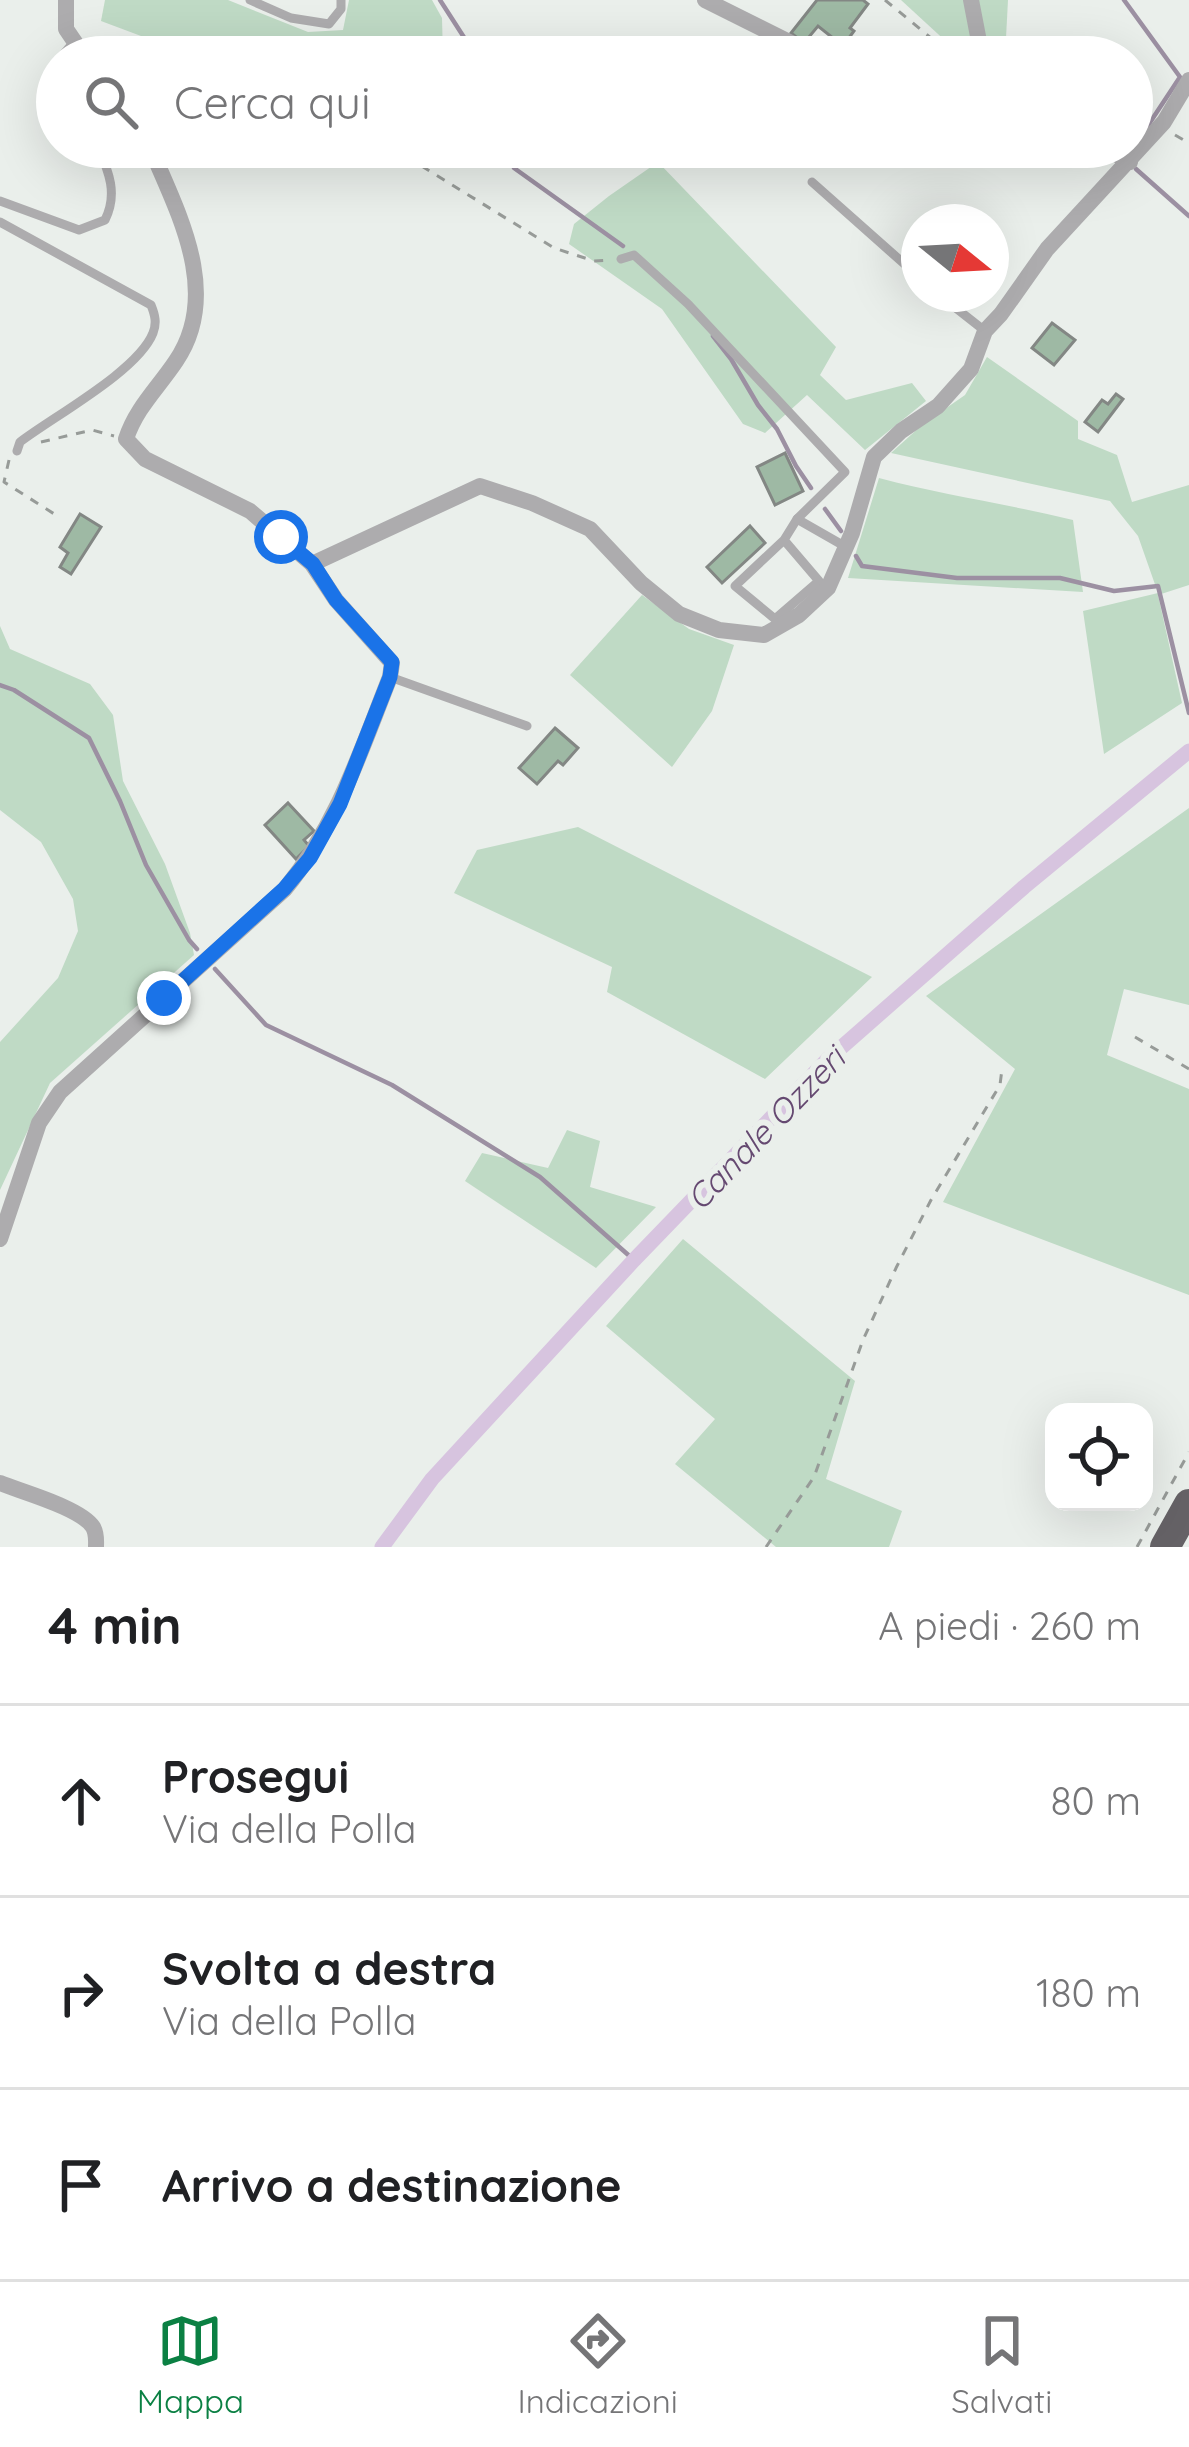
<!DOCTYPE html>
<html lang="it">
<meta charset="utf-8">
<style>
:root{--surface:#fff;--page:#f6f6f6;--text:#202124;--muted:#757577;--line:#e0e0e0;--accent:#0b8043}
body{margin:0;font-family:Quicksand,sans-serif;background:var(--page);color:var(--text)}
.controls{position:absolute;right:36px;bottom:36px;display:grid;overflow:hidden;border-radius:24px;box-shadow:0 12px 48px #0002}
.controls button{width:108px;height:108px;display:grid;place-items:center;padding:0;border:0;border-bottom:3px solid var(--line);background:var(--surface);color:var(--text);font:60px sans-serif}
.compass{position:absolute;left:901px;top:204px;width:108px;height:108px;border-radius:50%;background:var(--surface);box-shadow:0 12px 48px #0002;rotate:108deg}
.stop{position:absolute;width:36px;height:36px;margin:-27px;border:9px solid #1a73e8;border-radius:50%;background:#fff}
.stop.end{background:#1a73e8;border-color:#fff;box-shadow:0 3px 12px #0008}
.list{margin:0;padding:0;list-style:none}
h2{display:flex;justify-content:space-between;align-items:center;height:156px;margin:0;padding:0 48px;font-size:51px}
h2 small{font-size:39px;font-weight:400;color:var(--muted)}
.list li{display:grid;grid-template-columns:78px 1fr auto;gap:36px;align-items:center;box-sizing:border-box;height:192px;padding:0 48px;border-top:3px solid var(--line)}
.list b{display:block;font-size:45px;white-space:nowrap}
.list p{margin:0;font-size:39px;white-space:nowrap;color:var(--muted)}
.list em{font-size:39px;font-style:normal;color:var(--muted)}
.icon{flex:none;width:66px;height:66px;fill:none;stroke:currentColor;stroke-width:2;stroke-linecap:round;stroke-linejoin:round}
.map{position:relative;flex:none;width:1189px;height:1547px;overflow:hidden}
.search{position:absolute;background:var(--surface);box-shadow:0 12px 48px #0002;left:36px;right:36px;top:36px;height:132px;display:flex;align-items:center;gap:30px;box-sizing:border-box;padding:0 42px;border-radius:66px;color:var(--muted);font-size:45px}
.sheet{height:732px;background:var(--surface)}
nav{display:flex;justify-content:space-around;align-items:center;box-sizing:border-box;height:168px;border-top:3px solid var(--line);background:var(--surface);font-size:33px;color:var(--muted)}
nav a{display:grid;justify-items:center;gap:6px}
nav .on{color:var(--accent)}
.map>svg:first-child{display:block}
.green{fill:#bfdac5}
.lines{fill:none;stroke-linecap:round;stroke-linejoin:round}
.stream{stroke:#9c90a2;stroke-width:4.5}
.canal{stroke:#d7c4df;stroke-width:15}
.building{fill:#9eb9a4;stroke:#838784;stroke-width:3}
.path{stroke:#979b98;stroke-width:3;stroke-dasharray:9 9;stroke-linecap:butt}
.service{stroke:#adacae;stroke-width:9}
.minor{stroke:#adacae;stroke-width:16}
.motorway{stroke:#656266;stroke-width:30}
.route{stroke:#1a73e8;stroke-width:15}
.labels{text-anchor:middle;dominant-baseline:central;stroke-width:12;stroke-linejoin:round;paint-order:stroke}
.water-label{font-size:33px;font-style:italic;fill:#654971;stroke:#eaefeb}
</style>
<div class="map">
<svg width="1189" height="1547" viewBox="0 0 1189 1547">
<rect width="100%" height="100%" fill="#eaefeb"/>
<g class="green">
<path d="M105,0H228L308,32L343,30L349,0H432L442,18L443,57H197L101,21Z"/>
<path d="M901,0H1008L1005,57H963Z"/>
<path d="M658,162L836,347L820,375L846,400L912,383L926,401L865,450L807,395L765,433L743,424L662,309L569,244L574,224L609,196Z"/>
<path d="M987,357L1078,421V439L1117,455L1132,502L1189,485V585L1158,595L1182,703L1104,754L1083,611L1158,593L1138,536L1110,501L891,453L922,425L965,395Z"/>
<path d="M879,478C943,495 1008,504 1073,520L1083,592L848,578Z"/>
<path d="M642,595L689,629L734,645L712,711L672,767L570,675Z"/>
<path d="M0,626L10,649L90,684L113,715L123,781L165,864L190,933L194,955L50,1083L0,1190V1042L58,978L78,931L73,899L41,842L0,810Z"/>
<path d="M1189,808V1005L1124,989L1107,1055L1189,1089V1295L943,1202L1015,1069L926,996Z"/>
<path d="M578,827L872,977L765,1079L607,992L612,967L454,893L477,850Z"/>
<path d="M567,1130L600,1141L590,1187L656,1207L596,1268L465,1181L482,1153L548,1168Z"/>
<path d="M683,1239L855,1381L826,1479L902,1511L889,1547H776L675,1464L715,1419L606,1326Z"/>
</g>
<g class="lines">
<g class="stream">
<path d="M440,0L467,42L472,57"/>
<path d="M1124,0L1180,77L1143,133"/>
<path d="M506,147L514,168L623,246"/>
<path d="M1136,169L1189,216"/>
<path d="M713,336L731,359L758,405L777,429L796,466L811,488"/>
<path d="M825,509L841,531"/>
<path d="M856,556L862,566L957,578H1060L1114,591L1158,586L1189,713"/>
<path d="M0,685L14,690L89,738L120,801L146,865L189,940L197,949"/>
<path d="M215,969L266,1025L392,1085L540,1177L634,1260"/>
</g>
<path class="canal" d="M382,1547L432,1479L634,1260L827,1060L1024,887L1189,751"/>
</g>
<g class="building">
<path d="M817,0H863L868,4L850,28L854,31L843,46L818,26L804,43L791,33Z"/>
<path d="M1052,323L1075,340L1054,365L1032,348Z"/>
<path d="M1116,394L1123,399L1098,432L1085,422L1102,400L1108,404Z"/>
<path d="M785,453L803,491L775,505L757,467Z"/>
<path d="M80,514L101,527L71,574L60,567L68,553L60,547Z"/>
<path d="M750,526L765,543L722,583L707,567Z"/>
<path d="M555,728L578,748L563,765L558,761L537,784L519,768Z"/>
<path d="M288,803L314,831L304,840L309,846L296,859L265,825Z"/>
</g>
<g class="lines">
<g class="path">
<path d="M885,0L954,57"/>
<path d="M1175,135L1189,143"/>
<path d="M391,147L554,248L594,261L610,260"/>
<path d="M171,157L175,147"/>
<path d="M41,442L92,430L114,436"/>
<path d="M9,460L4,482L59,517"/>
<path d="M1135,1037L1189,1069"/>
<path d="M766,1547L814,1477L863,1340L896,1268L931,1200L1000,1085L1002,1069"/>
<path d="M1137,1547L1189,1452"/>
</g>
<g class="service">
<path d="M250,0L291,18L329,24L341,9V0"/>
<path d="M61,57L74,42"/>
<path d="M812,182L919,277"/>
<path d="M0,201L79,230L105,220C118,194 109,172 98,147"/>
<path d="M0,222L151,305C155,315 157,323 153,333C138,371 54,416 20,442L17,451"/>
<path d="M621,259L634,255L688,304L845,472L797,519L846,547"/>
<path d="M938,294L985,331"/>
<path d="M784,540L735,586L775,619L819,581L784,540L797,519"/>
<path d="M390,677L527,726"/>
</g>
<g class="minor">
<path d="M66,0V29L85,57"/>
<path d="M705,0L819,57"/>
<path d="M971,0L982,57"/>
<path d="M1103,147L1130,162"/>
<path d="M312,564L480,486L532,503L590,529L641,583L679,614L719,630L764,635L799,615L828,588L852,533L874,457L901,431L938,406L971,369L985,331L1001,314L1047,249L1164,122L1189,80"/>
<path d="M0,1239L39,1123L60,1092L285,889C337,825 360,753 390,677L392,663L336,600L312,564L250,511L145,459L126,439C136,408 158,388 176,361C222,293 178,213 150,147"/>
<path d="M0,1483C22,1492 81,1508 93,1527C97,1534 96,1540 96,1547"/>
</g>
<path class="motorway" d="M1165,1547L1189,1504"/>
</g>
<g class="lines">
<path class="route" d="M164,998L284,889L310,858L340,804L390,677L392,662L336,600L313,564L281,537"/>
</g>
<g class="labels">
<g class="water-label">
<text transform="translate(765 1128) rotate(-46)">Canale Ozzeri</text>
</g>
</g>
</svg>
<div class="controls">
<button><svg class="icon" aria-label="locate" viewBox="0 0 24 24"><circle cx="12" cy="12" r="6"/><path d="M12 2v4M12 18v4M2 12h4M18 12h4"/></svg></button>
</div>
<svg class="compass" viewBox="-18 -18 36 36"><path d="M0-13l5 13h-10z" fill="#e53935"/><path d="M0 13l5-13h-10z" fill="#757577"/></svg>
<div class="stop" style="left:281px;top:537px"></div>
<div class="stop end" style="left:164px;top:998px"></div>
<div class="search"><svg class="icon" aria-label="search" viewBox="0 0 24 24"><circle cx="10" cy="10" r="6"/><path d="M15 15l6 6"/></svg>Cerca qui</div>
</div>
<section class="sheet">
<h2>4 min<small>A piedi · 260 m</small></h2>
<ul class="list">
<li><svg class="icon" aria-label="ahead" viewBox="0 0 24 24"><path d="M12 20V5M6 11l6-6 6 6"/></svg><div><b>Prosegui</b><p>Via della Polla</p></div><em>80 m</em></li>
<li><svg class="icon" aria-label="right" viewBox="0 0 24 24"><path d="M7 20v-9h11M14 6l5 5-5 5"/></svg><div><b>Svolta a destra</b><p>Via della Polla</p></div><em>180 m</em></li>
<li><svg class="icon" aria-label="arrive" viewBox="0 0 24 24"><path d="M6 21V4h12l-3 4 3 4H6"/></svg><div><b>Arrivo a destinazione</b></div></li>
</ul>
</section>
<nav>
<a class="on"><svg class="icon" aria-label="map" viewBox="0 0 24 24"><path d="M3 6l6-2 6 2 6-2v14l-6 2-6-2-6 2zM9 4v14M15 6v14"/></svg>Mappa</a>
<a><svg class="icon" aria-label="directions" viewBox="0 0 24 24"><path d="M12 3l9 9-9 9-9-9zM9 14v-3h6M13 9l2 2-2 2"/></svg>Indicazioni</a>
<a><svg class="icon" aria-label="saved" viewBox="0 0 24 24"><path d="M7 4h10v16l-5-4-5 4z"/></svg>Salvati</a>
</nav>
